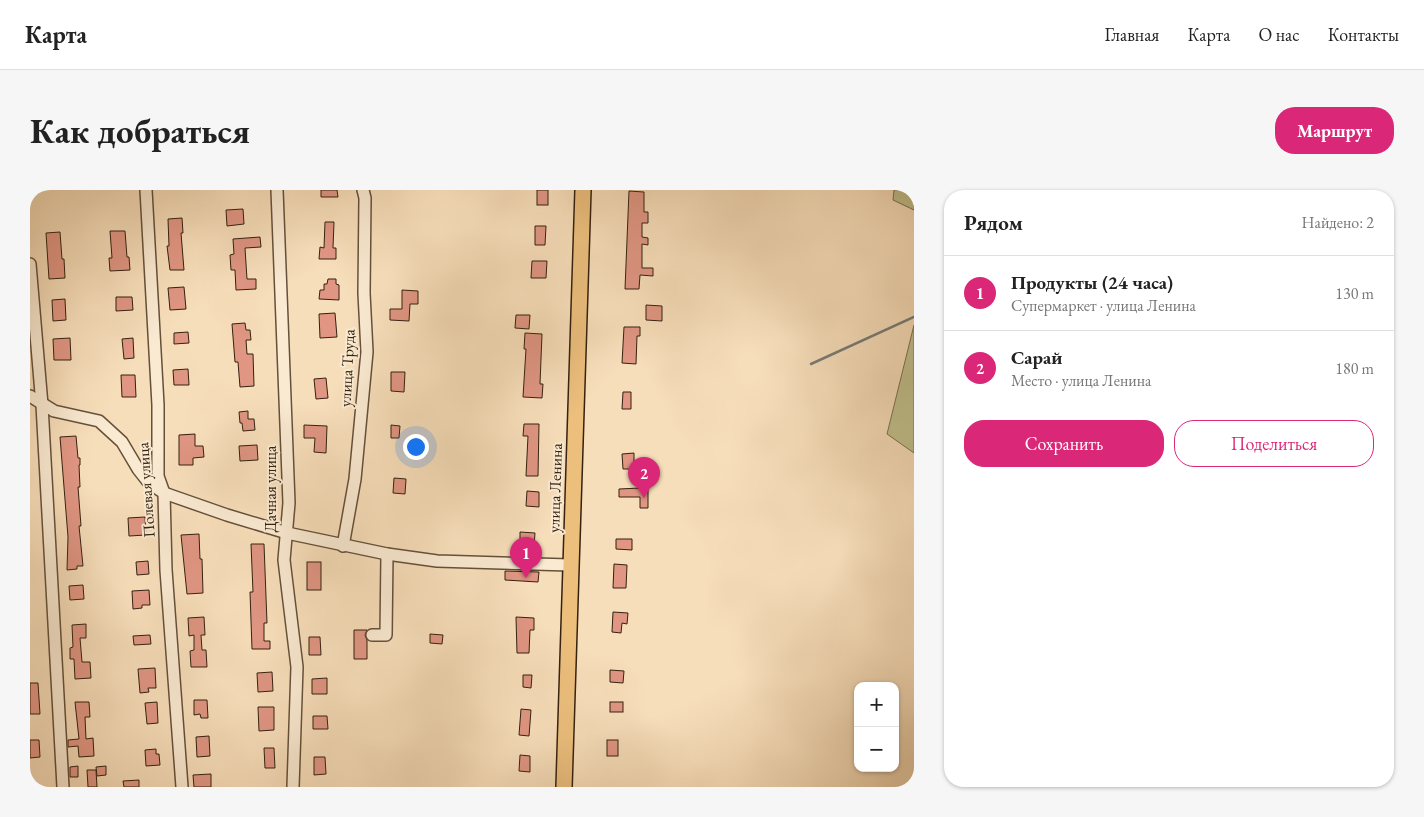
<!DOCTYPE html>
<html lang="ru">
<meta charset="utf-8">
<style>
:root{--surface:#fff;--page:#f6f6f6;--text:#222;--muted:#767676;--line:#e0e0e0;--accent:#db2777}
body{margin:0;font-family:"EB Garamond",serif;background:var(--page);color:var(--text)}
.controls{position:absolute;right:15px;bottom:15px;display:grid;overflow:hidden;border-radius:10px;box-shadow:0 1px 4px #0004}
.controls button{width:45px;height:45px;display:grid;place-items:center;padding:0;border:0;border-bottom:1px solid var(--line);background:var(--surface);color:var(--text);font:25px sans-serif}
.you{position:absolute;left:385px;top:256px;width:18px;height:18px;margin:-12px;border:4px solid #fff;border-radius:50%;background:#1a73e8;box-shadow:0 0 0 8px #1a73e833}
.badge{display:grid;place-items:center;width:32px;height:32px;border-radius:50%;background:var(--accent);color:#fff;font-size:16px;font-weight:700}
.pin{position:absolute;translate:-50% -41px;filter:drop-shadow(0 1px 2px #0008)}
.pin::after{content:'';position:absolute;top:26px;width:18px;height:15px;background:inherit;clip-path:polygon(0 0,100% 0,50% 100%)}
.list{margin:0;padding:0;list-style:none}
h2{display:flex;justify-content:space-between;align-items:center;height:65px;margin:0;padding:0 20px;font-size:21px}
h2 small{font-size:16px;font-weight:400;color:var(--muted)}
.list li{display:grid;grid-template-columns:32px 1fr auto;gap:15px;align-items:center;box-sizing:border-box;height:75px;padding:0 20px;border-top:1px solid var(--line)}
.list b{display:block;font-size:19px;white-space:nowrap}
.list p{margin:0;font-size:16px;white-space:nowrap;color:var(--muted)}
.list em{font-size:16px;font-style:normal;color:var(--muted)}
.actions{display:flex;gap:10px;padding:15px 20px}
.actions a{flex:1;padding:11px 0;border:1px solid var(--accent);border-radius:20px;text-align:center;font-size:18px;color:var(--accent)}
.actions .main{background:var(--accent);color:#fff}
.map{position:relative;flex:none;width:884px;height:597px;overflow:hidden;border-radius:20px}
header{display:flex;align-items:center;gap:30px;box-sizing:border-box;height:70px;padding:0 25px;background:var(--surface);border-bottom:1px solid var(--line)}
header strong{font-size:24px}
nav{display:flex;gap:28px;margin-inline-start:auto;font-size:18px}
.intro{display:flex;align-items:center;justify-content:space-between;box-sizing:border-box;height:120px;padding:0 30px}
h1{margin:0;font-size:35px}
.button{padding:12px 22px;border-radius:20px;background:var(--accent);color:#fff;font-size:18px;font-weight:700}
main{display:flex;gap:30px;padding:0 30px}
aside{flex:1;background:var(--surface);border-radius:20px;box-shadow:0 1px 4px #0004}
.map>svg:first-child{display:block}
.green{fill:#c0c08d;stroke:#7a704e}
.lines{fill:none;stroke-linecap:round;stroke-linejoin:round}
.stream{stroke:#767c76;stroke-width:2.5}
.building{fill:#e09683;stroke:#34210f}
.minor-casing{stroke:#65503a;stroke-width:14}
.major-casing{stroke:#34210f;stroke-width:18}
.minor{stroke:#faead2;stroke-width:11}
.major{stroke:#ecbf7d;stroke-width:15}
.labels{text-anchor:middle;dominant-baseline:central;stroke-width:4;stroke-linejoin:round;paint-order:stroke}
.street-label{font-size:16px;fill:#34210f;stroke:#faead2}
</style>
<header>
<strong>Карта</strong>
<nav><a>Главная</a><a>Карта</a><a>О нас</a><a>Контакты</a></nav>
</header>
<div class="intro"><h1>Как добраться</h1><a class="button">Маршрут</a></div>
<main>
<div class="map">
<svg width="884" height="597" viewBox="0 0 884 597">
<rect width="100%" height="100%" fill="#f7deba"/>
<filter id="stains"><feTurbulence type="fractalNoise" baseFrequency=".004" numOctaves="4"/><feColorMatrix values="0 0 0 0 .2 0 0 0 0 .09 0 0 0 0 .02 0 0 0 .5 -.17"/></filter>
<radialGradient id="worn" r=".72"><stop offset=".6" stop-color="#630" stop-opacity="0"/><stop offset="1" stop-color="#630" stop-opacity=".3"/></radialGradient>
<g class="green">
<path d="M864,0H884V20L863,10Z"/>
<path d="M884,135V263L857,244Z"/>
</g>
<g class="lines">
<path class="stream" d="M781,174L884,127"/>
</g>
<g class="building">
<path d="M291,0H307L308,7H291Z"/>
<rect x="507" y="0" width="11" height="15"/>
<path d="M599,1L614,2V22H618V33H612V47L618,48V55L612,54V78H623V86L610,85L609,99H595Z"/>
<path d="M213,19L214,34L197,36L196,20Z"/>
<path d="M152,28L153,43H151L154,80H140L137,56H139L138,29Z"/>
<path d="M295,32H304L303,58H306V69H289L290,57L294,58Z"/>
<path d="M505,36H516L515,55H505Z"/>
<path d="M80,41H95L97,67H99L100,80L80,81L79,68H82Z"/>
<path d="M30,42L32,69H34L35,88L19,89L16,43Z"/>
<path d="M230,47L231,57L215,58L217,89H226V99L206,100L205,80H201L200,65L204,64L203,49Z"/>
<path d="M502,71H517L516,88H501Z"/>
<path d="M298,89H306V94L309,95V110L289,109L290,100H294V94H297Z"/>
<path d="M154,97L156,119L140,120L138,98Z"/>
<path d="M372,100L388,101V114H380L379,131L360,130V119H372Z"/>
<path d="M86,107H102L103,120L86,121Z"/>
<path d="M35,109L36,130L23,131L22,110Z"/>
<path d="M616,115L632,116V131L616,130Z"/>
<path d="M305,123L307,147L290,148L289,124Z"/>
<path d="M486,125H500L499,139L485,138Z"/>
<path d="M215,133L216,140H220L221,150H216L217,164H223L224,196L210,197L208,172H205L202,134Z"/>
<path d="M594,137H610V146H607L606,174L592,173Z"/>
<path d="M158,142L159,153L144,154V143Z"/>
<path d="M495,143L512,144L510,194H513L512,208L493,207L496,159H494Z"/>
<path d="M40,148L41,170H24L23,149Z"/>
<path d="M103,148L104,168L94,169L92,149Z"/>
<path d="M158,179L159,195H144L143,180Z"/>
<path d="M361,182H375L374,202L361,201Z"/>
<path d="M91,185H105L106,207H92Z"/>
<path d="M296,188L298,208L286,209L284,189Z"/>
<path d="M593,202H601V219H592Z"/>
<path d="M218,221V229H224L225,240L213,241L212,233H210L209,222Z"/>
<path d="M494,234H509L508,286H496L498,246H493Z"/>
<path d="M274,235L297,236L296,263L284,262L285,248H274Z"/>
<path d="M361,235L370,236L369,248H361Z"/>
<path d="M165,244V256H173L174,267L163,268V275H149V245Z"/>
<path d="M46,246L48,268H50V275H49L50,297H48L51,336H49L53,376H47V379L37,380L38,347L30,247Z"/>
<path d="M227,255L228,270L210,271L209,256Z"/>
<path d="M604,263V279H593L592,264Z"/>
<path d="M364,288L376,289L375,304L363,303Z"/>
<path d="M610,298H618V318H610V307H589V299Z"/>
<path d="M497,301L509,302V317L496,316Z"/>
<path d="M115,327L116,345L99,346L98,328Z"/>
<path d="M490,342L505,343L504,356L490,355Z"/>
<path d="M169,344L170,369H172L173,403L157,404L151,345Z"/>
<path d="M586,349H602V360L586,359Z"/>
<path d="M221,354H234L237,433H234V451H240V459H222L220,402H223Z"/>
<path d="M118,371L119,384L107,385L106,372Z"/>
<rect x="277" y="372" width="14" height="28"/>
<path d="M584,374L597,375L596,398H583Z"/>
<path d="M475,381L509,382L508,392L475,390Z"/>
<path d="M53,395L54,409L40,410L39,396Z"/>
<path d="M119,400L120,415H112V418L103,419L102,401Z"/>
<path d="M583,422L598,423L597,434L592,433L591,443L582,442Z"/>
<path d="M174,427L175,445H171L172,460H176L177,477H161L160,461L164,460V445L159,446L158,428Z"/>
<path d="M486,427L504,428V440H500L499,463H487Z"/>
<path d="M56,434V448H50L52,472H60L61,488L45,489L44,469H40V458L43,457L42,435Z"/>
<path d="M324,440H337L335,445L337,450V469H324Z"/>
<path d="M400,444L413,445L412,454L400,453Z"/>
<path d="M120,445L121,454L104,455L103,446Z"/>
<path d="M279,447H290L291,465H279Z"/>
<path d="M125,478L126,498H118L119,502L110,503L108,479Z"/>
<path d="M580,480L594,481L593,493L580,492Z"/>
<path d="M242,482L243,501L228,502L227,483Z"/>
<path d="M493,485H502L501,498L493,497Z"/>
<path d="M297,488V504H282V489Z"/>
<path d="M0,493H8L10,524H0Z"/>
<path d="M164,510H177L178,528H171L170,524L164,525Z"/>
<path d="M45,512H59L60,527H55L56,549L63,548L64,566L49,567L48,556L38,557V550L49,549Z"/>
<path d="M127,512L128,533L117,534L115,513Z"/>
<rect x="580" y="512" width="13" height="10"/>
<path d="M228,517H244V540L229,541Z"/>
<path d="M491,519L501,520L499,546L489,545Z"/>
<path d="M283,526H297L298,539H283Z"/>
<path d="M179,546L180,566L167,567L166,547Z"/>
<path d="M0,550H9L10,567L0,568Z"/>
<rect x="577" y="550" width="11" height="16"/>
<path d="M234,558H244L245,578H235Z"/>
<path d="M126,559V564H129L130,575L116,576L115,560Z"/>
<path d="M490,565L500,566V582L489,581Z"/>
<path d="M284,567H295L296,584L284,585Z"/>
<path d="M48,576V587H40V577Z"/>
<path d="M76,576V585L67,586L66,577Z"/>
<path d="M57,580H66L67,597H58Z"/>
<path d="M181,584V597H164L163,585Z"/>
<path d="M109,590V597H94L93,591Z"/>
</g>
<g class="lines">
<defs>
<g id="minor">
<path d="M116,0L128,215V286L134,303L136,380L152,597"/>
<path d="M247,0L259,313L254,370L267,477L263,597"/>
<path d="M0,74L12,215L33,597"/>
<path d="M0,206L24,221L69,231L92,252L108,279L119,293L134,303L197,325L257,343L357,364L407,371L540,375"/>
<path d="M313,356L325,289L337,162L334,103L335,8L333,0"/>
<path d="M342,445H356L357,364"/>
</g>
<path id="major" d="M534,597L553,0"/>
</defs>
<use href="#minor" class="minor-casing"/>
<use href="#major" class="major-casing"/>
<use href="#minor" class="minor"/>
<use href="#major" class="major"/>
</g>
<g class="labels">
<g class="street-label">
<text transform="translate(317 178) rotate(-87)">улица Труда</text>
<text transform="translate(525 298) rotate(-88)">улица Ленина</text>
<text transform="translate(240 299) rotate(-90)">Дачная улица</text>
<text transform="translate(116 300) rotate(-94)">Полевая улица</text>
</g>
</g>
<rect width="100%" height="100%" filter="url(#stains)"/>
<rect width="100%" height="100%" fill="url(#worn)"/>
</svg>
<div class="controls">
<button>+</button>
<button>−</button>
</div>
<div class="you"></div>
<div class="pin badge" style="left:496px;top:388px">1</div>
<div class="pin badge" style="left:614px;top:308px">2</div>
</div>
<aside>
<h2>Рядом<small>Найдено: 2</small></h2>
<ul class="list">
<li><span class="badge">1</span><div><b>Продукты (24 часа)</b><p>Супермаркет · улица Ленина</p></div><em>130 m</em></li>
<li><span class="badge">2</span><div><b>Сарай</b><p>Место · улица Ленина</p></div><em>180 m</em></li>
</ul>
<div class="actions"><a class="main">Сохранить</a><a>Поделиться</a></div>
</aside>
</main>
